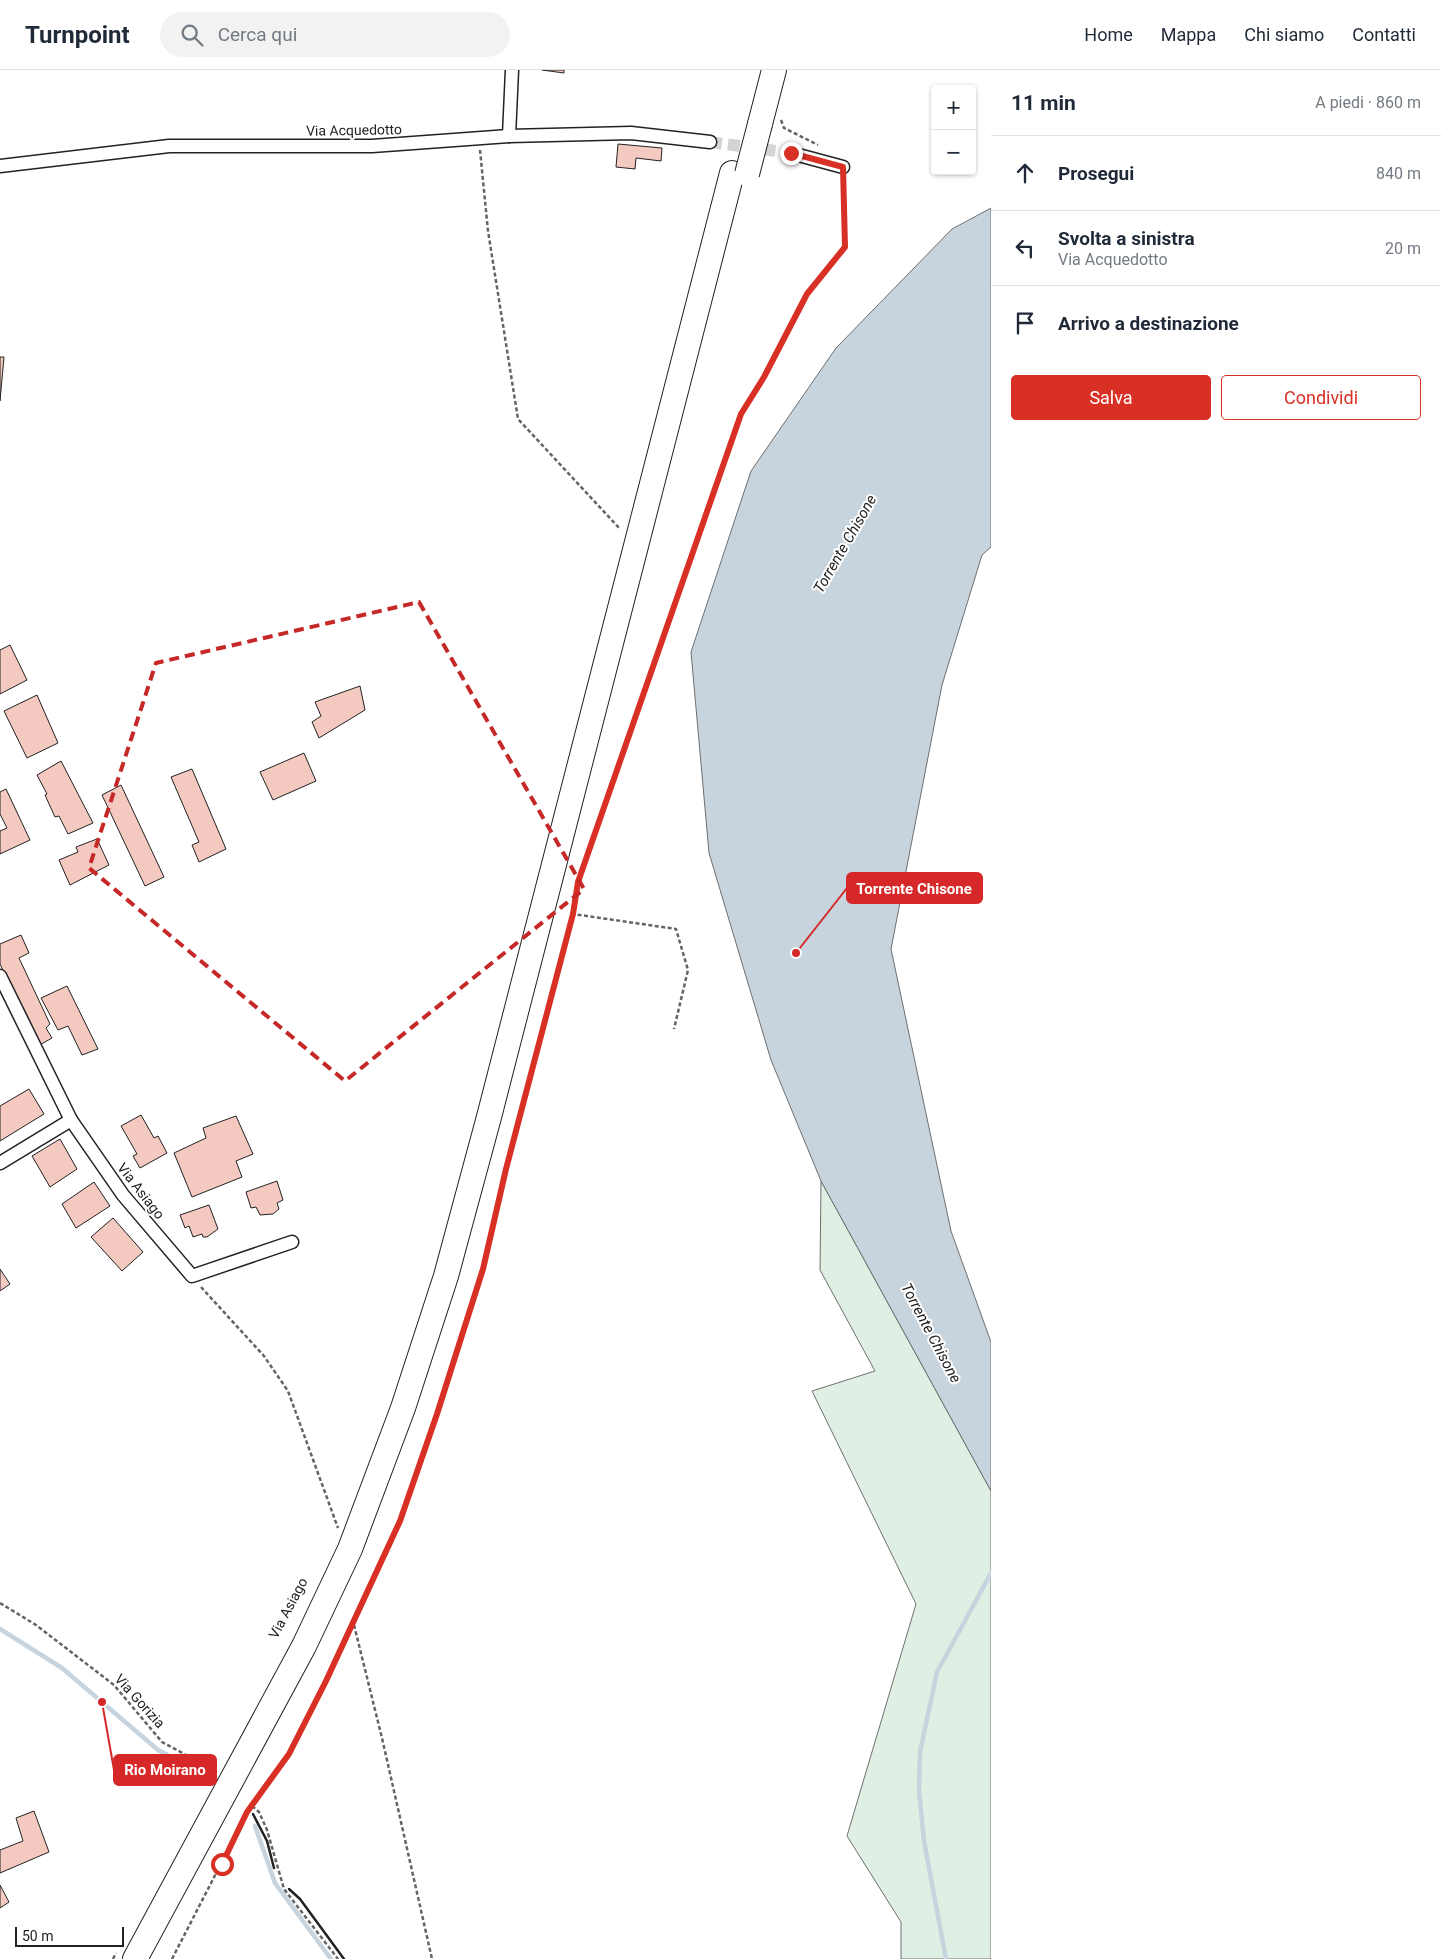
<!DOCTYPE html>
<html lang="it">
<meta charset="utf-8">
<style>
:root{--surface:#fff;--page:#f2f2f3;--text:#1f2937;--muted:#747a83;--line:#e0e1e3;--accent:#d93025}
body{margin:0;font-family:Roboto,sans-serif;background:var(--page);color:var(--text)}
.controls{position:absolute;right:15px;top:15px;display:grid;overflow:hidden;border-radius:5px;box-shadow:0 1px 4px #0004}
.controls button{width:45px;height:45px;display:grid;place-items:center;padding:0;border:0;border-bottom:1px solid var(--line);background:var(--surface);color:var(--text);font:25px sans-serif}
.scale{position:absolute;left:15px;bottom:12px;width:109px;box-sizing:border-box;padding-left:5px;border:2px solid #222;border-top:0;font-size:14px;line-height:18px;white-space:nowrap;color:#222;-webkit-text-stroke:4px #fff;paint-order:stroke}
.stop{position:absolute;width:15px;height:15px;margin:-11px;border:4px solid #d93025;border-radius:50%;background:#fff}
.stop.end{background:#d93025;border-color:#fff;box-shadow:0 1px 5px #0008}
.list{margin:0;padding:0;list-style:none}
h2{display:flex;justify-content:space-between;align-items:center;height:65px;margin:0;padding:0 20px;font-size:21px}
h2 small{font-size:16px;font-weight:400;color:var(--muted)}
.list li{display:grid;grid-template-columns:32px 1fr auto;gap:15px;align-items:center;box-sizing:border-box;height:75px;padding:0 20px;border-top:1px solid var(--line)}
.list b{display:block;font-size:19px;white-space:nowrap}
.list p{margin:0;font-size:16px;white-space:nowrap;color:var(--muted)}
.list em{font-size:16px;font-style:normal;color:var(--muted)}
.actions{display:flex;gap:10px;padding:15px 20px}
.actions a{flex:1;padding:11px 0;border:1px solid var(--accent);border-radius:5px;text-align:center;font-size:18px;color:var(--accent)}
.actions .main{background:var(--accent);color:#fff}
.icon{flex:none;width:28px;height:28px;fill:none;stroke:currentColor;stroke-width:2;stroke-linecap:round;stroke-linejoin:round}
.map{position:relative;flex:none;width:991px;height:1889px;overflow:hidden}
header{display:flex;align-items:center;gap:30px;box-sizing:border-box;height:70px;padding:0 25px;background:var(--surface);border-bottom:1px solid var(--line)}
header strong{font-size:24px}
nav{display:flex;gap:28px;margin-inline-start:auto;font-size:18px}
.search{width:350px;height:45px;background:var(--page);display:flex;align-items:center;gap:12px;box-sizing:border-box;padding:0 18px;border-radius:28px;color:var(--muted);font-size:19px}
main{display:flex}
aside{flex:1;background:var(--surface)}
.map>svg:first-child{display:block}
.green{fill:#e0efe3;stroke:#6f6f6f}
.water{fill:#c7d3dd;stroke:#6f6f6f}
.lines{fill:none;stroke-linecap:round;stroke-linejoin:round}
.stream{stroke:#c7d3dd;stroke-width:4.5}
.building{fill:#f3c9c0;stroke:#222}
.street-tunnel{stroke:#d3d3d3;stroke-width:12;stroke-dasharray:12 6;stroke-linecap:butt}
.street-casing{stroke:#222;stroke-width:15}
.highway-casing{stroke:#222;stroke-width:26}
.path{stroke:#646464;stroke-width:2.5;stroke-dasharray:4 2.5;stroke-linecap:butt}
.street{stroke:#fff;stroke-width:12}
.highway{stroke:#fff;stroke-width:24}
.highway-bridge-casing{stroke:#222;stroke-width:26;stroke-linecap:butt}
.highway-bridge{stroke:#fff;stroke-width:24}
.wall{stroke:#222;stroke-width:2.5}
.route{stroke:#d93025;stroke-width:6}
.marked{fill:none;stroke:#c62828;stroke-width:4;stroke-dasharray:10 6;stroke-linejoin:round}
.labels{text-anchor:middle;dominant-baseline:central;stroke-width:4;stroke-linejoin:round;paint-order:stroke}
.street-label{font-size:14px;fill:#222;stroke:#fff}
.water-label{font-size:15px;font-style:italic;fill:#222;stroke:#fff}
.leader{fill:none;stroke:#d62828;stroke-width:2}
.callout-dot{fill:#d62828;stroke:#fff;stroke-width:2}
.callout{fill:#d62828;stroke:#d62828;stroke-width:2}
.callout-label{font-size:15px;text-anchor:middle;font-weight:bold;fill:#fff}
</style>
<header>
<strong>Turnpoint</strong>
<div class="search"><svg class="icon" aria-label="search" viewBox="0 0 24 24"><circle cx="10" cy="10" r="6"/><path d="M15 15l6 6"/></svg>Cerca qui</div>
<nav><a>Home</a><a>Mappa</a><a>Chi siamo</a><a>Contatti</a></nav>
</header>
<main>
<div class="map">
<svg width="991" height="1889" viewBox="0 0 991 1889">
<rect width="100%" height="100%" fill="#fff"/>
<path class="green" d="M821,1111L991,1421V1889H901V1852L847,1766L916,1534L812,1321L875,1301L820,1200Z"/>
<path class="water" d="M991,138V477L982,485L942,615L891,879L951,1161L991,1272V1421L821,1111L771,990L709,783L691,582L751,401L836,278L952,159Z"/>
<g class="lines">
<g class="stream">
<path d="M0,1559L62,1598L158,1680L201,1703"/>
<path d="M255,1756L275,1813L331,1889"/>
<path d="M946,1889L924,1771L919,1721L920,1682L937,1602L991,1503"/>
</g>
</g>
<g class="building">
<path d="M542,0H564V3Z"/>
<path d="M618,74L662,78L661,91L636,88L635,99L616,97Z"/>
<path d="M0,287H4L0,331Z"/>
<path d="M10,575L27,610L0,624V580Z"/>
<path d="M360,616L365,640L319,668L312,652L321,646L315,632Z"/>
<path d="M37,625L58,673L27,688L4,641Z"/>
<path d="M304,683L316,711L273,730L260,702Z"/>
<path d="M61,691L93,753L68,764L59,746L55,747L45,725L47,724L37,705Z"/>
<path d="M192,699L226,779L199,792L192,775L199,772L171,707Z"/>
<path d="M121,715L164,807L145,816L102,725Z"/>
<path d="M6,719L30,770L0,784V761L7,758L0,744V722Z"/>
<path d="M97,769L109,795L70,815L59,790L78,782L76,777Z"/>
<path d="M21,865L29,883L19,888L50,954L46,958L52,968L38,976L0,894V874Z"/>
<path d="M67,916L98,979L82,985L68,956L58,960L41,928Z"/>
<path d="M29,1019L44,1044L0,1071V1036Z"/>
<path d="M141,1045L154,1068L158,1066L167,1083L140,1098L133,1086L137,1084L121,1056Z"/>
<path d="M236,1046L253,1084L236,1091L242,1107L192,1127L174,1083L206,1068L203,1058Z"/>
<path d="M60,1069L77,1099L50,1117L32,1086Z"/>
<path d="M277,1111L283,1130L277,1133L279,1139L273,1144L260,1145L256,1137L251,1138L246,1122Z"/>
<path d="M94,1112L110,1136L76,1158L62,1134Z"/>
<path d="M209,1135L218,1159L207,1167H203L202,1164L193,1167L189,1156L185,1158L180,1145Z"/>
<path d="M113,1148L143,1182L122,1201L91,1167Z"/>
<path d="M0,1199L10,1214L0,1221Z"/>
<path d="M34,1741L49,1782L0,1803V1780L23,1771L16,1748Z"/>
<path d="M0,1815L9,1832L0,1838Z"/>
</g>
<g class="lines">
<path class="street-tunnel" d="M710,72L791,83"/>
<defs>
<g id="street">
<path d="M509,66L512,0"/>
<path d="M791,83L843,97"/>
<path d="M0,96L169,76H372L509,66L631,63L710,72"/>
<path d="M0,906L71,1050L123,1125L192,1206L292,1172"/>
<path d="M0,1093L71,1050"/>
</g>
<g id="highway">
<path d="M760,54L774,0"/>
<path d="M135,1889L304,1576L350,1479L403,1338L446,1206L489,1047L732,103"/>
</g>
</defs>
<use href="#street" class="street-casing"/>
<use href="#highway" class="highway-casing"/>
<g class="path">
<path d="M781,50L784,58L818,75"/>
<path d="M480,80L488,161L518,349L620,459"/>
<path d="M573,844L578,812L741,344L765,307L807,224L845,177L843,109"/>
<path d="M201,1217L264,1286L288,1321L338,1458"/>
<path d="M0,1533L36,1555L114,1615L162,1672L216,1701"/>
<path d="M354,1555L382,1668L432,1889"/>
<path d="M252,1736L259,1742L267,1760L284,1819L338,1889"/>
<path d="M113,1889L116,1883"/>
<path d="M172,1889L247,1743L289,1685L326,1611L400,1451L437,1344L483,1199L506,1099L573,844L676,859L688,900L674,959"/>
</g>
<use href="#street" class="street"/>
<use href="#highway" class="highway"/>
<defs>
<path id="highway-bridge" d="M747,104L760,54"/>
</defs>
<use href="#highway-bridge" class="highway-bridge-casing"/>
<use href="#highway-bridge" class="highway-bridge"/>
<g class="wall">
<path d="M253,1744L267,1771L274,1798"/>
<path d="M289,1819L300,1829L344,1889"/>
</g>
</g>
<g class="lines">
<path class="route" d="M222,1794L247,1742L289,1684L326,1611L400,1451L437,1344L483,1199L506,1099L573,844L578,812L741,344L764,307L807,224L845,177L843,97L791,83"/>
</g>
<path class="marked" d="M419,532L584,819L345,1011L89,798L156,593Z"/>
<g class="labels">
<g class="street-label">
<text transform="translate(354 60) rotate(-1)">Via Acquedotto</text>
<text transform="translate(141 1121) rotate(52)">Via Asiago</text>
<text transform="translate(288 1538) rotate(-62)">Via Asiago</text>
<text transform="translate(140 1631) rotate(48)">Via Gorizia</text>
</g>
<g class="water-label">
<text transform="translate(845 474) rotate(-60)">Torrente Chisone</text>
<text transform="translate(931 1263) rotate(62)">Torrente Chisone</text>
</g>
</g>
<path class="leader" d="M796 883L847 818M102 1632L114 1700"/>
<g class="callout-dot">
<circle cx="796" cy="883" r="5"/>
<circle cx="102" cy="1632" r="5"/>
</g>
<g class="callout">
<rect x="847" y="803" width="135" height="30" rx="5"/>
<rect x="114" y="1685" width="102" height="30" rx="5"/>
</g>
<g class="callout-label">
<text x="914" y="824">Torrente Chisone</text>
<text x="165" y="1705">Rio Moirano</text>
</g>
</svg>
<div class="controls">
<button>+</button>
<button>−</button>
</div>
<div class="scale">50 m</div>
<div class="stop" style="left:222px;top:1794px"></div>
<div class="stop end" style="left:791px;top:83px"></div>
</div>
<aside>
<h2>11 min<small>A piedi · 860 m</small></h2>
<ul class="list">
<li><svg class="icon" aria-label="ahead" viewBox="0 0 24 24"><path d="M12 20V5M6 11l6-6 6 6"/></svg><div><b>Prosegui</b></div><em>840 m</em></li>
<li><svg class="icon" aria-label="left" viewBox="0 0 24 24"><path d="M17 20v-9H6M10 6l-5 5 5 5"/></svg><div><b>Svolta a sinistra</b><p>Via Acquedotto</p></div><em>20 m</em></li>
<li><svg class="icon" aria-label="arrive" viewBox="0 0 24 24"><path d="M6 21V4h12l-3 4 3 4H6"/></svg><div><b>Arrivo a destinazione</b></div></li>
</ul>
<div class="actions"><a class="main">Salva</a><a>Condividi</a></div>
</aside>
</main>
